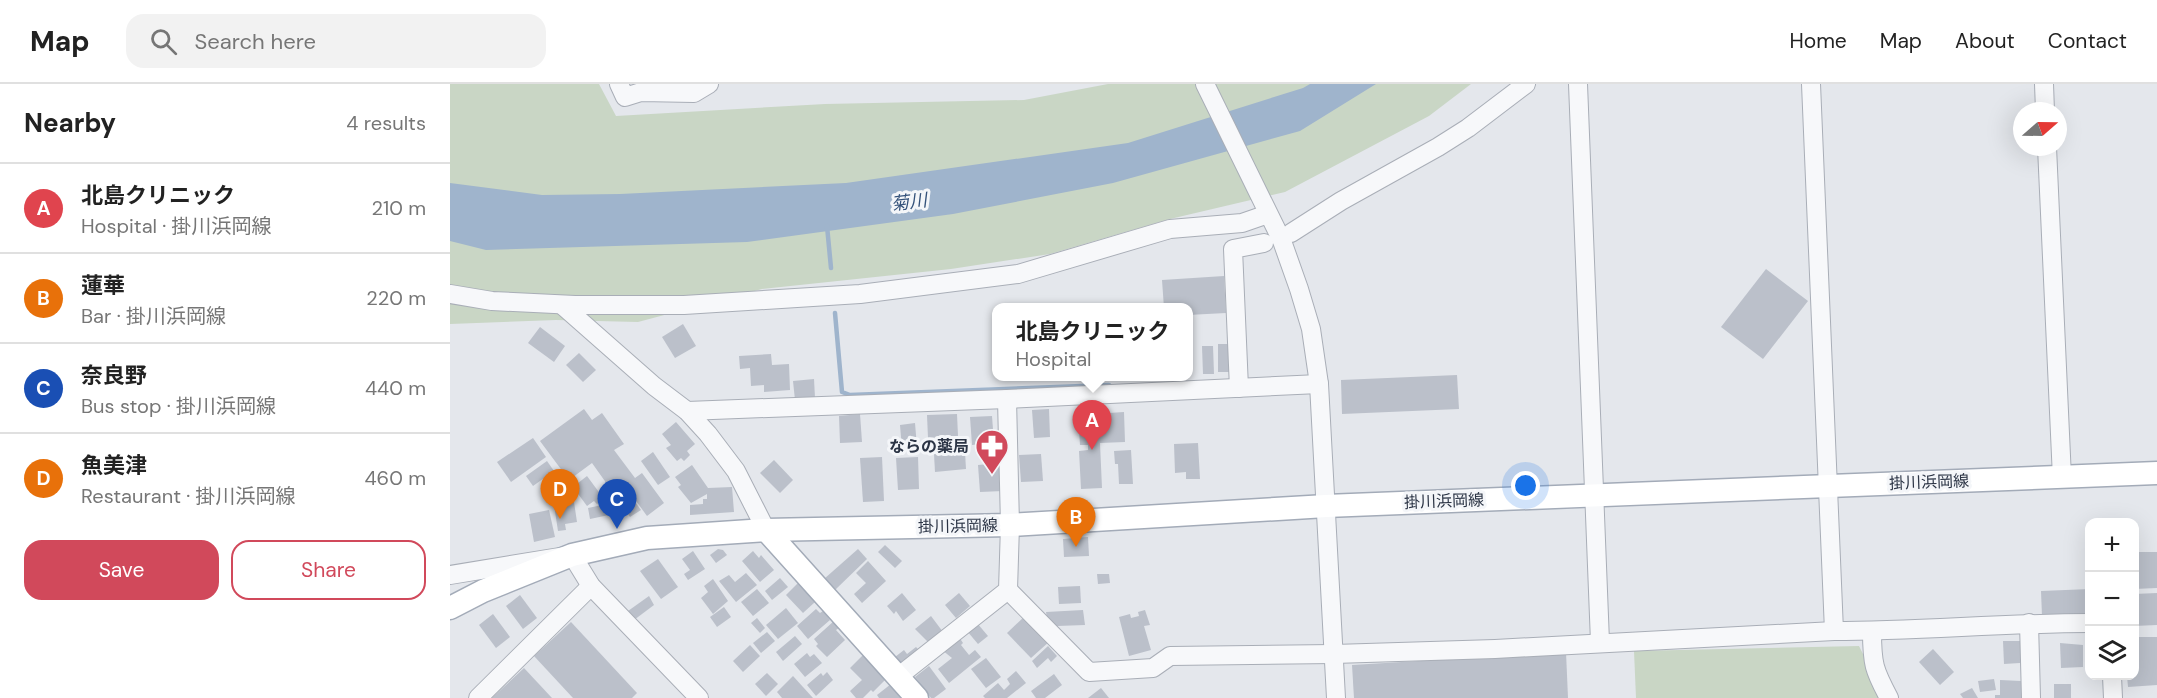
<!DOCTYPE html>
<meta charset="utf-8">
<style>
:root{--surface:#fff;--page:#f2f2f2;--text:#222;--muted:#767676;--line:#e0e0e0;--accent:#d1495b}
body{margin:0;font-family:"DM Sans","Noto Sans JP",sans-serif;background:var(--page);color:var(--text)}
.controls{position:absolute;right:18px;bottom:18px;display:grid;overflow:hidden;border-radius:12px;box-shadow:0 6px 24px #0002}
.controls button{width:54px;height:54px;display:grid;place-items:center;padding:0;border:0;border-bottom:2px solid var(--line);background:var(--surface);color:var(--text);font:30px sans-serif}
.compass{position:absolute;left:1563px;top:18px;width:54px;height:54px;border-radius:50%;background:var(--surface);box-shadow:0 6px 24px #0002;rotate:70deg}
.you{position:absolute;left:1076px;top:402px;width:21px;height:21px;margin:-15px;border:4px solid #fff;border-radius:50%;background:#1a73e8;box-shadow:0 0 0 9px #1a73e833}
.badge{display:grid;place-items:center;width:39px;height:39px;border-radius:50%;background:var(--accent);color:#fff;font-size:20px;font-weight:700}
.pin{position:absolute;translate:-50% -50px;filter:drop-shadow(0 2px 3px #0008)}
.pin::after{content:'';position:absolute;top:32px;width:21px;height:18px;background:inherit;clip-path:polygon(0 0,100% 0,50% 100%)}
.popup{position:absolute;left:542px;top:219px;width:201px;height:78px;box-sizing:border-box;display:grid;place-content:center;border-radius:12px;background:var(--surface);filter:drop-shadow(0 2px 4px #0005);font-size:20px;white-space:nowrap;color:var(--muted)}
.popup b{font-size:22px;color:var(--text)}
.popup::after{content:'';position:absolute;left:50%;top:100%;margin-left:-12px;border:12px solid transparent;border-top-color:var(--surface)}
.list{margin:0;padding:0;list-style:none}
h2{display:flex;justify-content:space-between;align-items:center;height:78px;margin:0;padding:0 24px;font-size:26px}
h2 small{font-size:20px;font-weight:400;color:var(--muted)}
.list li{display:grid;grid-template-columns:39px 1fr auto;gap:18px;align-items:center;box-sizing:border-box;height:90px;padding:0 24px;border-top:2px solid var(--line)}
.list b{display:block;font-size:22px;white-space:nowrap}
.list p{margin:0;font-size:20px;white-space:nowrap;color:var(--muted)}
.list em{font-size:20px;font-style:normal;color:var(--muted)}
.actions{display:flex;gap:12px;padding:18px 24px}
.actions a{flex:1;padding:14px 0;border:2px solid var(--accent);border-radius:18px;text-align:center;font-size:21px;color:var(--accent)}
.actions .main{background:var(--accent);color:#fff}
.icon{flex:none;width:33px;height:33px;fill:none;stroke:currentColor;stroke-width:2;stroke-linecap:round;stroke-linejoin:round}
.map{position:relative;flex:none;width:1707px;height:614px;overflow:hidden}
header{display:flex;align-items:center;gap:36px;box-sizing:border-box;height:84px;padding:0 30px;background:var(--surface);border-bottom:2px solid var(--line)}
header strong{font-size:28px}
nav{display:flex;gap:33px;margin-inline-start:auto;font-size:21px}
.search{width:420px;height:54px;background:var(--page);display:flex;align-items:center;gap:15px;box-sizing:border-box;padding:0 21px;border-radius:18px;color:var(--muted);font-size:22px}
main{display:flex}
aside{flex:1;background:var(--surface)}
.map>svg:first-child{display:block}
.green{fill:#c9d6c5}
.water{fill:#9fb4cc}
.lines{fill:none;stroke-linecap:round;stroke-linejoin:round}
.stream{stroke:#9fb4cc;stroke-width:4.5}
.building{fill:#bbc0ca}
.minor-casing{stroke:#a9aeb7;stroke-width:20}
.major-casing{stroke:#a3abb8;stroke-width:25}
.minor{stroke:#f7f8fa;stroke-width:18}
.major{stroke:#fff;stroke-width:22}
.labels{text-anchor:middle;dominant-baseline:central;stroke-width:6;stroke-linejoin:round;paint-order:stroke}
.poi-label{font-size:16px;font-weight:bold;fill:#2b3445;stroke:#f4f6f9;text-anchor:end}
.street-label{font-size:16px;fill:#2b3445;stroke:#f4f6f9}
.water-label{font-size:18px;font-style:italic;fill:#34527a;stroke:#f4f6f9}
</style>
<header>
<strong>Map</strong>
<div class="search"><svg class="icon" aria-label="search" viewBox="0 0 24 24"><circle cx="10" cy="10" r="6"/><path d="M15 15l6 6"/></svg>Search here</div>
<nav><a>Home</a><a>Map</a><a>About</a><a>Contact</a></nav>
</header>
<main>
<aside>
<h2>Nearby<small>4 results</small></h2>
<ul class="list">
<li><span class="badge" style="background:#e0444e">A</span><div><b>北島クリニック</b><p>Hospital · 掛川浜岡線</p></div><em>210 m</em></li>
<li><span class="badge" style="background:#e8710a">B</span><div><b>蓮華</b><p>Bar · 掛川浜岡線</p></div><em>220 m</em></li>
<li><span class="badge" style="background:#1a4fb4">C</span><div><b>奈良野</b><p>Bus stop · 掛川浜岡線</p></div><em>440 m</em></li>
<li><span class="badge" style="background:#e8710a">D</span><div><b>魚美津</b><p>Restaurant · 掛川浜岡線</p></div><em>460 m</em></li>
</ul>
<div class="actions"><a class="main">Save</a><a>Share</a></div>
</aside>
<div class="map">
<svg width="1707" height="614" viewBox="0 0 1707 614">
<rect width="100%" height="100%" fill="#e4e7ec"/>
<g class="green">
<path d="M0,0H149L166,32L375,20L574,16L658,0H1021L979,32L835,108L720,135L600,170L501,185L312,205L188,238L106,236L0,240Z"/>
<path d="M1409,562L1435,614H1186L1184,567Z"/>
</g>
<path class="water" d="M860,0H926L850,47L663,99L503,130L297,158L36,166L0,157V99L92,111L170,110L396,99L678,59L853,4Z"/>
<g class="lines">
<g class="stream">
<path d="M377,142L381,184"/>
<path d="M385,229L392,308L400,311L659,301"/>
</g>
</g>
<g class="building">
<path d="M1316,185L1358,217L1313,275L1271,243Z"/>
<path d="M774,192L776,229L738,231V224H714L712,196Z"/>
<path d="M233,240L246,262L225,274L212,253Z"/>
<path d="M90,243L115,262L104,278L78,259Z"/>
<path d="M768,260H778L779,288H768Z"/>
<path d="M752,262H763L764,290H753Z"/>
<path d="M129,269L146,286L133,298L116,281Z"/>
<path d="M321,270L322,281L339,280L340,306L314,308V301L301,302L300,284L290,285L289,272Z"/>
<path d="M1007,291L1009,325L892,330L891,296Z"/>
<path d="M364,295L365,314L345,316L343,297Z"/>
<path d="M134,325L142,336L152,329L174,360L164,366L185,394L192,389L214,419L197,432L173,399L162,407L142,379L119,396L90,357Z"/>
<path d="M599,325L600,353L584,354L582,326Z"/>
<path d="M674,328L675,358L650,359L652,404L631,405L629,367L638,366V361H630L628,331Z"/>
<path d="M410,330L412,358L390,359L389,332Z"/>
<path d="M507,330L508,352L478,354L477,331Z"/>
<path d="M542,332L544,359L522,361L520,333Z"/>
<path d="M226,338L245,360L237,367L240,371L234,377L231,374L227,377L216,364L221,361L212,350Z"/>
<path d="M465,339L467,363L452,365L450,341Z"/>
<path d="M83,354L96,373L61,398L47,378Z"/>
<path d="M748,359L750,395H736V388L725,389L724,360Z"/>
<path d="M681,366L683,400H669L668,380H665L664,367Z"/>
<path d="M203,368L220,393L208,401L191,377Z"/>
<path d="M515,368L516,385L485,388L484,370Z"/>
<path d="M591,370L593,397L571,398L569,371Z"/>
<path d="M432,373L434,417L413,418L410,374Z"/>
<path d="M468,373L469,405L448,406L446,374Z"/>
<path d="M324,376L343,396L330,409L310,389Z"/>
<path d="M97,377L104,387L83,402L76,392Z"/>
<path d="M550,379L553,407L530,408L528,381Z"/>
<path d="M242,381L258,404L282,403L284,428L240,431V421L253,420V415H257V410L241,419L228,403L231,401L225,393Z"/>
<path d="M137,392L154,415L147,420L144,417L137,422L123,403Z"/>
<path d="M174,403L191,426L180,433L164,409Z"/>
<path d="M124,418L127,438L115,440L116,446L108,447L104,421Z"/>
<path d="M157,420L159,431L140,435L138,424Z"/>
<path d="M99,426L105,453L84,458L79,430Z"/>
<path d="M638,453L639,472L614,473L613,455Z"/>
<path d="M435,461L452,477L445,484L428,468Z"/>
<path d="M268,465L273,466L277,471L266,479L260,471Z"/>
<path d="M408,465L417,475L385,506L374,495Z"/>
<path d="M243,467L255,485L238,496L234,490L240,486L232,475Z"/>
<path d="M303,467L309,474L311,471L324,486L310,498L292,477Z"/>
<path d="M1684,468H1707V504L1684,505Z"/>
<path d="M208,475L228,503L211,515L190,487Z"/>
<path d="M418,477L436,497L412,519L404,510L416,499L406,489Z"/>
<path d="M296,489L307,501L286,518L269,497L279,491L285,498Z"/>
<path d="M647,490H659L660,499L648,500Z"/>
<path d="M330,494L338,503L322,516L315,507Z"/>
<path d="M263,495L278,517L263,530L251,514L258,508L254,502Z"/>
<path d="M348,499L365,518L353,529L336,511Z"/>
<path d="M630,502L631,519L609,520L608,503Z"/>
<path d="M307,505L319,519L303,532L291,518Z"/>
<path d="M1640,505V530L1592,532L1591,507Z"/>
<path d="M452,509L466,526L453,537L446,527L444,530L437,522Z"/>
<path d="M509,509L520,522L506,534L495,521Z"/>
<path d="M1707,509V541L1684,542V510Z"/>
<path d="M70,511L87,534L73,545L56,522Z"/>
<path d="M199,512L204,521L184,536L178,527Z"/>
<path d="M274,523L281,533L267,543L260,533Z"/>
<path d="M336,524L348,539L328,555L316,541Z"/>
<path d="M366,525L370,529L373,527L380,536L358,555L347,542Z"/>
<path d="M633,526L635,541L607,542L597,534L596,528Z"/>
<path d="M695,526L700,541L694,542L701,566L679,572L669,533L680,530L681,534L689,532L688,528Z"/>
<path d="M43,530L60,553L46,564L29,541Z"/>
<path d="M481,532L493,548L479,559L465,545Z"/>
<path d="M575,532L600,557L581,574L557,549Z"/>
<path d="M307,534L315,544L310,549L301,539Z"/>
<path d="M384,537L390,543L386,546L395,556L377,573L366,562L368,560L364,555Z"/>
<path d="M121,538L187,609L182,614H123L84,572Z"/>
<path d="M527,539L538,552L528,560L517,547Z"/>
<path d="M317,548L325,557L311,569L303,559Z"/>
<path d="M345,552L352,560L333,577L326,568Z"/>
<path d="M509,553L513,559L511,561L519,571L525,566L531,573L499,599L488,585L502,574L492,566Z"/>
<path d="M1684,553H1707V601L1678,603L1677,592H1684Z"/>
<path d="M1553,557H1570V579L1554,580Z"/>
<path d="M1610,559L1633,561V583L1611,584Z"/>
<path d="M300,561L310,572L293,588L283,577Z"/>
<path d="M598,562L607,572L601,578L598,574L587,584L582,577Z"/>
<path d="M466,563L472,569L453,584L445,573L454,566L457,570Z"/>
<path d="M1483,565L1504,588L1490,601L1469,578Z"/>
<path d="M1116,568L1118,614H904L902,581Z"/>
<path d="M357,569L360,573L364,570L372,579L355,593L344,580Z"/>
<path d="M414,570L437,594L423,608L421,606L413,614H406L400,607L412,596L400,584Z"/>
<path d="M536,574L551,593L536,604L521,585Z"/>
<path d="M479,582L496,605L484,614H481L465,593Z"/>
<path d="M74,584L102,614H42Z"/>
<path d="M566,587L576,599L557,614H535L533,612L548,599L554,606L560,600L557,595Z"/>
<path d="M377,588L383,596L366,612L357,601L371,589L373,592Z"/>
<path d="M317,589L328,600L316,612L305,600Z"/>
<path d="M604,590L612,601L595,614H586L581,607Z"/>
<path d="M343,592L363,614H332L327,608Z"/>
<path d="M1544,595L1546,606L1530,608L1528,597Z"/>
<path d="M1550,596L1571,597V614H1545V611H1550Z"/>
<path d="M441,600L452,614H429L427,611Z"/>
<rect x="1604" y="600" width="17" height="14"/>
<path d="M651,604L659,614H638Z"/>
<path d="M1522,604L1528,614H1513L1510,610Z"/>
</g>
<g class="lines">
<defs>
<g id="minor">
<path d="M169,0L175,13L191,8L244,9L259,0"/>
<path d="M755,0L832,157L849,205L861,245L869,300L886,614"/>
<path d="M1128,0L1150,558"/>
<path d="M1361,0L1384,547"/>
<path d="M1594,0L1595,27"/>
<path d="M1597,63L1612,394"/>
<path d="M841,149L891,117L988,63L1018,44L1076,0"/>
<path d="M0,210L42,217L125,221H234L410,210L568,190L720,145L792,139L818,130"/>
<path d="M112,221L204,302L237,327L258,350L286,387L316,446"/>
<path d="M789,304L783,165L814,159"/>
<path d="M237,327L557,315L869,300"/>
<path d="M0,491L122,471L141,502L249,614"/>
<path d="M558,506L639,588L703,584L720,572L884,570L1045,565L1384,547C1469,547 1554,539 1640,539"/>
<path d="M1579,539L1581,614"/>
<path d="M1422,547C1422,580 1424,586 1439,614"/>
<path d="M449,592L558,506L560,441L557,315"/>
<path d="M1662,592L1663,614"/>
<path d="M28,614L141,502"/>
</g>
<g id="major">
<path d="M316,446L467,614"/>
<path d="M0,524L33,507L122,471L197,454L316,446L560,441L876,422L1707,389"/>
</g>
</defs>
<use href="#minor" class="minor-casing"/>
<use href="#major" class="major-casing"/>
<use href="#minor" class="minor"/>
<use href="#major" class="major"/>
</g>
<defs>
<symbol id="pharmacy-pin" viewBox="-11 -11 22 30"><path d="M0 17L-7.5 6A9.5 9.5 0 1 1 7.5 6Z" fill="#d1495b" stroke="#f4f6f9"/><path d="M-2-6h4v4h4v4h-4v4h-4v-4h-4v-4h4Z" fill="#fff"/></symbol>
</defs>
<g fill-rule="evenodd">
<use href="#pharmacy-pin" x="523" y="343" width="38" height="52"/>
</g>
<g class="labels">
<g class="poi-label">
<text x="519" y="362">ならの薬局</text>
</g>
<g class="street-label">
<text transform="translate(1479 398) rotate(-2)">掛川浜岡線</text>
<text transform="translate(994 417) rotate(-2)">掛川浜岡線</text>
<text transform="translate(508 442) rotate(-1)">掛川浜岡線</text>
</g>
<g class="water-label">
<text transform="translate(459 118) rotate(-7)">菊川</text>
</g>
</g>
</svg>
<div class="controls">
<button>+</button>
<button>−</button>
<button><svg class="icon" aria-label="layers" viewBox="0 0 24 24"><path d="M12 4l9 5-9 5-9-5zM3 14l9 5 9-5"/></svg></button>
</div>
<svg class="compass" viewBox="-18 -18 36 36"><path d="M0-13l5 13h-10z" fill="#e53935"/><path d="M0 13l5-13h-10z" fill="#767676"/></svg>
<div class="you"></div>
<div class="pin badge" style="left:642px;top:366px;background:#e0444e">A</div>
<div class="popup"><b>北島クリニック</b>Hospital</div>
<div class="pin badge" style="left:626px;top:463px;background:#e8710a">B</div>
<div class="pin badge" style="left:167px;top:445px;background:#1a4fb4">C</div>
<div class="pin badge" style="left:110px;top:435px;background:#e8710a">D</div>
</div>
</main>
